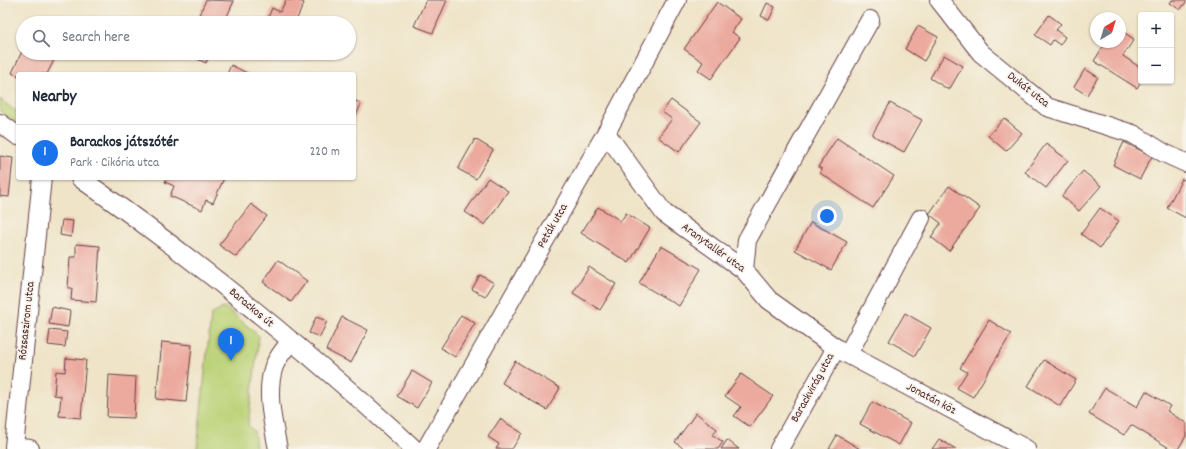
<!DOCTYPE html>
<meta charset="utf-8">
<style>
:root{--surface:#fff;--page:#f2f2f3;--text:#1f2937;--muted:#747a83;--line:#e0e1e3;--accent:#1a73e8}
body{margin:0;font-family:Dekko,sans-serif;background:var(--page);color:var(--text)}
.controls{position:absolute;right:12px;top:12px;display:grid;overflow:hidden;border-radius:4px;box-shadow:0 1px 3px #0004}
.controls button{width:36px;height:36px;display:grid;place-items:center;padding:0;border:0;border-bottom:1px solid var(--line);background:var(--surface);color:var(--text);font:20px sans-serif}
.compass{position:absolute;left:1090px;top:12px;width:36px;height:36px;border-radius:50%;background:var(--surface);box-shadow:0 1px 3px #0004;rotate:38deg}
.you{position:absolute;left:827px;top:216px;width:14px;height:14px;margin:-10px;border:3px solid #fff;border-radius:50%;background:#1a73e8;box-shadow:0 0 0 6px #1a73e833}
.badge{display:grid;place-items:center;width:26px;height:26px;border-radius:50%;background:var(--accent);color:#fff;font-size:13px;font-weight:700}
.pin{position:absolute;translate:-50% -33px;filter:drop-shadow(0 1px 2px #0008)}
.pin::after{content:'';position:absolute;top:21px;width:14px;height:12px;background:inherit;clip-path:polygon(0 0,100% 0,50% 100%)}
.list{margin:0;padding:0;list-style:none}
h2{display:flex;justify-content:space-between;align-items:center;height:52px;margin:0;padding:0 16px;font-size:17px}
h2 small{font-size:13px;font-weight:400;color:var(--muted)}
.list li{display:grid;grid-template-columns:26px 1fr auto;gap:12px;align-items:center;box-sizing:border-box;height:56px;padding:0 16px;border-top:1px solid var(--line)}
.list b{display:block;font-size:15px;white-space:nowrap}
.list p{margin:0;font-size:13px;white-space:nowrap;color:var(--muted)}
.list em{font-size:13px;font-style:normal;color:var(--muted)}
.icon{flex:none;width:22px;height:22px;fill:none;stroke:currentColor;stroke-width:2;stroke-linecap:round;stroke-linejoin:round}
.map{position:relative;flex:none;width:1186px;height:449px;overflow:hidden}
.search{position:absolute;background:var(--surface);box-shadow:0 1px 3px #0004;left:16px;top:16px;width:340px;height:44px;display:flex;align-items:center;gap:10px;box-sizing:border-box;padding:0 14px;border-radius:22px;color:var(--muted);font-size:15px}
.panel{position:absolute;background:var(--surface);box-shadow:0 1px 3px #0004;left:16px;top:72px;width:340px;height:108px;border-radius:4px}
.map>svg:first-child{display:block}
.green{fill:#bbd277;stroke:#827851}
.building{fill:#eca99e}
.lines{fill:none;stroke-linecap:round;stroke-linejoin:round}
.minor-casing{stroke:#633d43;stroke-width:20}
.minor{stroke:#fff;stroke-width:18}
.labels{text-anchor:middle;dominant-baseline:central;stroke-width:3.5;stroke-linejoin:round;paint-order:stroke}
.street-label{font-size:12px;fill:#4a1f2b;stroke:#f7f3e8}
</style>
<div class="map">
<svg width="1186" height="449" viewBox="0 0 1186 449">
<rect width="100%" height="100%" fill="#f7f3e8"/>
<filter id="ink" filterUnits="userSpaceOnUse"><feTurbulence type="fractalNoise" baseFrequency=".025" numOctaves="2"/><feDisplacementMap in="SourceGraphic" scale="8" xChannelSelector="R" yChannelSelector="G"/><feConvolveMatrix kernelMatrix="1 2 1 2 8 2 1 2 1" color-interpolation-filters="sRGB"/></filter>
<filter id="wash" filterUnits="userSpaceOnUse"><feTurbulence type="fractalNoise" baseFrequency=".012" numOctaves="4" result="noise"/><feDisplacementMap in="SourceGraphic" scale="16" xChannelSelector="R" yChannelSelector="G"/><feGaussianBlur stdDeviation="0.9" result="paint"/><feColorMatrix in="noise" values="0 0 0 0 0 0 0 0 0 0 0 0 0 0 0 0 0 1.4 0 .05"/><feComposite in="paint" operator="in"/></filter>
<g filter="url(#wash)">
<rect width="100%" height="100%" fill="#efe4c8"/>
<g class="green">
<path d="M0,99L18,113V124L0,111Z"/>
<path d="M225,307L259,336L248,426L254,431L256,449H197L211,315Z"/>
</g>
<g id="blocks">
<g class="building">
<path d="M206,0L234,1L224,23H213L198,17Z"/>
<path d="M286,0H298L304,3L295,23H266L272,8L280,12Z"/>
<path d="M426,0H447L433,33L414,26Z"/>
<path d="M1172,0H1186V2L1180,10L1170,3Z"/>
<path d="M717,2L741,19L732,32L740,38L711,79L698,70L703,62L684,49Z"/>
<path d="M767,3L775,7L769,20L761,16Z"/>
<path d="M1049,15L1061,24L1056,30L1065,37L1060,45L1053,40L1050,45L1035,35Z"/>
<path d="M918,26L938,37L924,61L905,49Z"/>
<path d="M1120,30L1134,39L1123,56L1141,68V81L1137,88L1094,61L1106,42H1120Z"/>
<path d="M23,49V53L35,56L36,53H44L55,58L47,74H18V76L12,73Z"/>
<path d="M184,53H210L206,63Z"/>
<path d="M944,55L963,66L949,90L930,78Z"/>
<path d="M231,65L249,74H227Z"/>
<path d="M1085,69L1098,77L1087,95L1074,87Z"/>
<path d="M354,100L361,104L354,120Z"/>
<path d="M671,100L701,122L679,152L658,137L672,119L662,112Z"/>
<path d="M890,103L922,120L904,152L872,135Z"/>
<path d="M1004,118L1022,133L1006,151L988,136Z"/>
<path d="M837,138L894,176L873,208L820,173L822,169L818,167Z"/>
<path d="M475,139L493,150L476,179L458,169Z"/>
<path d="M1124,142L1152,156L1140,179L1113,165Z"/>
<path d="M1046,144L1068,160L1046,188L1025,172Z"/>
<path d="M0,156L13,158L9,197L0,196Z"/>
<path d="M1083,171L1101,186L1079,211L1062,196Z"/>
<path d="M167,178H224L213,203L206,200L202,210L170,196L174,186L165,182Z"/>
<path d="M488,178L508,191L485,225L465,212Z"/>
<path d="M1182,179L1186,181V218L1167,208Z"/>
<path d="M949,186L980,208L949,251L931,237L941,223L929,214Z"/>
<path d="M251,204L267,216L236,257L219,245Z"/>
<path d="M598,207L621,221L626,213L650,228L629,263L581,233Z"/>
<path d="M1100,208L1119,221L1100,248L1081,234Z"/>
<path d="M62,220L73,221L71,237L60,235Z"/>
<path d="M811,222L847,242L831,270L795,250Z"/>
<path d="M76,244L100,246L96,302L71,300L72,288H68L70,257H76Z"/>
<path d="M661,246L701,269L679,306L639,283Z"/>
<path d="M278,260L307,281L291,302L263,282Z"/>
<path d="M589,267L616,284L600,310L573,293Z"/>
<path d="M480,275L494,283L485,297L472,289Z"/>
<path d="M52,307L70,311L68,327L49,324Z"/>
<path d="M905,313L931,328L915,356L889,341Z"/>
<path d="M461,315L475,323L455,357L441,348Z"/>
<path d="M316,317L327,321L320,337L309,333Z"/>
<path d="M342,317L368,330L351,363L326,350Z"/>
<path d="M989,320L1011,334L973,397L957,388L967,372L960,368Z"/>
<path d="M50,330L67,332L65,347L48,345Z"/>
<path d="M162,342L192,345L186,402L156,399Z"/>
<path d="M66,358L86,360L81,418L59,416L61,396L54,395L56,371L65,372Z"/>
<path d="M1044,360L1076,380L1060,406L1028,386Z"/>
<path d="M515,361L560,388L547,410L502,383Z"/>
<path d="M412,371L432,383L417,408L397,396Z"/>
<path d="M741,374L773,396L750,427L734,416L741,407L725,396Z"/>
<path d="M109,375L136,377L134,418L107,417Z"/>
<path d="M1105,388L1137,407L1146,391L1170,406L1167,411L1186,423V436L1178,449H1171L1131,425L1124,435L1089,414Z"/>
<path d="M872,402L911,423L899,445L860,424Z"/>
<path d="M696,413L717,429L713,435L723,442L718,449H684L675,442Z"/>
<path d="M500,419L522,433L512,449H496L499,444L488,437Z"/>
<path d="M837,435L860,449H829Z"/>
<path d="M939,439L956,449H932Z"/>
<path d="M727,440L739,449H721Z"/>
</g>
</g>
</g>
<g filter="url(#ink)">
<use href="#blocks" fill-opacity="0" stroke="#633d43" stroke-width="1"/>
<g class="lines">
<defs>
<g id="minor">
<path d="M939,0L981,53L1047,107L1133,134L1164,153L1186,163"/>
<path d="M0,123L18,136"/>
<path d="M606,133L664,213L744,270L769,300L836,348L1026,449"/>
<path d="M80,178C161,235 239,296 314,360C348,389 382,418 414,449"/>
<path d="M744,270L747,240L870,20"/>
<path d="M848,354L921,218"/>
<path d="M30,449L14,447L42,178"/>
<path d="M278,449C273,423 265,392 274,366C278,357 285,348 291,341"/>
<path d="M426,449L606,133L677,0"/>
<path d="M779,449L836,348"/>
</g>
</defs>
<use href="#minor" class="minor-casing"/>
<use href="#minor" class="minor"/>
</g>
</g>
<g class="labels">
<g class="street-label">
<text transform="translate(1028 90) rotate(38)">Dukát utca</text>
<text transform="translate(553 226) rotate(-60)">Peták utca</text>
<text transform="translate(713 248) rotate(36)">Aranytallér utca</text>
<text transform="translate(251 308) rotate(40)">Barackos út</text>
<text transform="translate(27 321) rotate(-84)">Rózsaszirom utca</text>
<text transform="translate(813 388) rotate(-61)">Barackvirág utca</text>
<text transform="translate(931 399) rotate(28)">Jonatán köz</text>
</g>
</g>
</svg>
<div class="controls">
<button>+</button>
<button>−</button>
</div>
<svg class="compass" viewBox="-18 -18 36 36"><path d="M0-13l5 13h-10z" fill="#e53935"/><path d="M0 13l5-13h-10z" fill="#747a83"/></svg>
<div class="you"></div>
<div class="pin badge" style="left:231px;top:361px">1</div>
<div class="search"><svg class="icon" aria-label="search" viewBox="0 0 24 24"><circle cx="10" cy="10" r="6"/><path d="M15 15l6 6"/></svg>Search here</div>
<section class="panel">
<h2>Nearby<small></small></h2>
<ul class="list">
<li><span class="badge">1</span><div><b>Barackos játszótér</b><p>Park · Cikória utca</p></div><em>220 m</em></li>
</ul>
</section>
</div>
